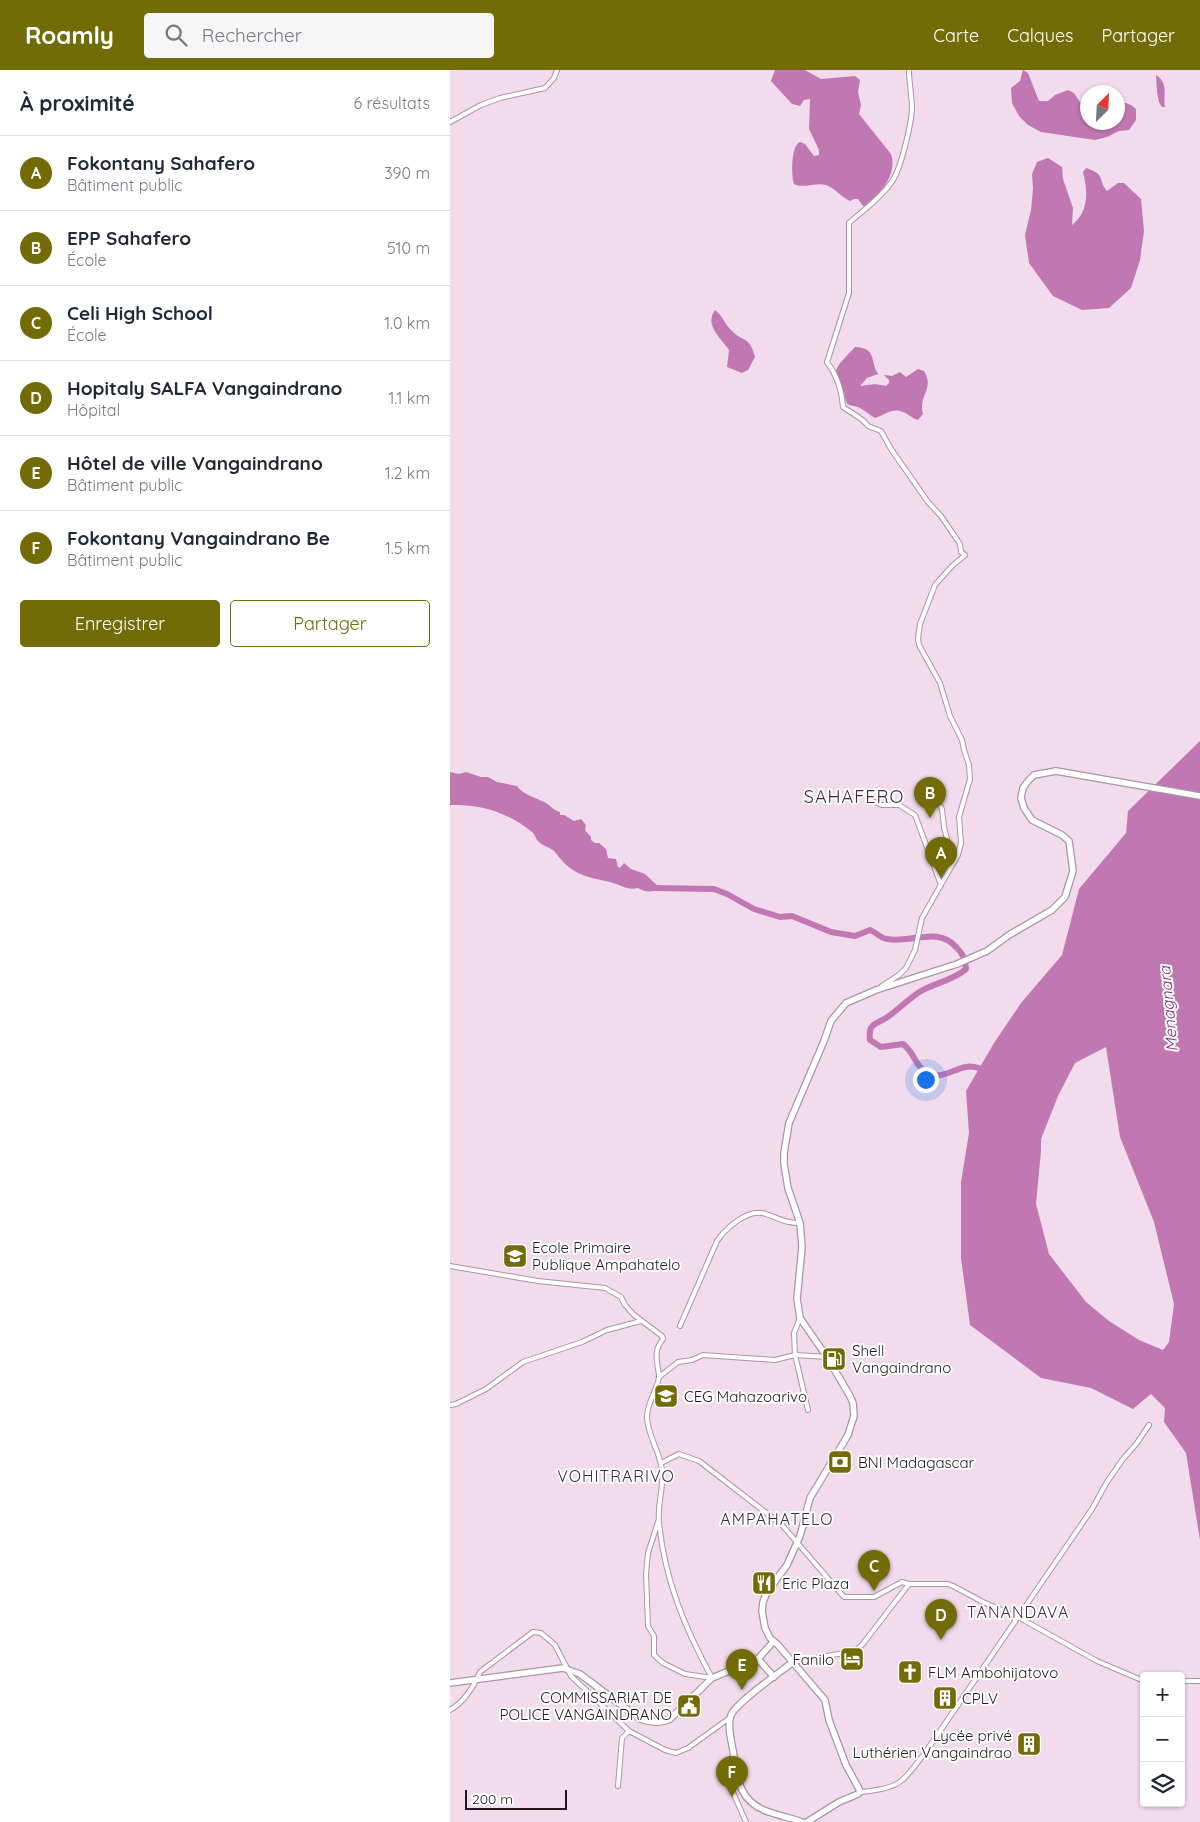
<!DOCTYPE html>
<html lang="fr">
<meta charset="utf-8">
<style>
:root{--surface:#fff;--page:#f6f6f7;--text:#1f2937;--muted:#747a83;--line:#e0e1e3;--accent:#736b06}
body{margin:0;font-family:Quicksand,sans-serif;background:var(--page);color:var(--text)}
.controls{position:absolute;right:15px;bottom:15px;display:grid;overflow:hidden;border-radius:5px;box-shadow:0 1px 4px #0004}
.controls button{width:45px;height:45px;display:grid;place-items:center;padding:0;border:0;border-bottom:1px solid var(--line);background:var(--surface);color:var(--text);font:25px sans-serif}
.compass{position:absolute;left:630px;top:15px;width:45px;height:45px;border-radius:50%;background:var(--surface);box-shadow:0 1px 4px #0004;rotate:24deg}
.scale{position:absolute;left:15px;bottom:12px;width:102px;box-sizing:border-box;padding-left:5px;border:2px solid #20181e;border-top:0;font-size:14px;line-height:18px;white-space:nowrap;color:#20181e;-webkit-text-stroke:4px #fff;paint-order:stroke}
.you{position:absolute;left:475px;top:1009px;width:18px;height:18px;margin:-12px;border:4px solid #fff;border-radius:50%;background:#1a73e8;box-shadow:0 0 0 8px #1a73e833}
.badge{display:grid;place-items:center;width:32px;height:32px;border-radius:50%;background:var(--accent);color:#fff;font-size:16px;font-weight:700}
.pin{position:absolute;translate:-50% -41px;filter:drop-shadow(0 1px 2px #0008)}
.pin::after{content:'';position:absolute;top:26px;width:18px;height:15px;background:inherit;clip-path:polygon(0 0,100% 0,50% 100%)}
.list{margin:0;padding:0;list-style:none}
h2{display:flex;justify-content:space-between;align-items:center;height:65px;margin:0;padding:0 20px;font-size:21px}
h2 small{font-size:16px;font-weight:400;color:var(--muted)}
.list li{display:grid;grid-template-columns:32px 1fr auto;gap:15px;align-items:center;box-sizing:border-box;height:75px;padding:0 20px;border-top:1px solid var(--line)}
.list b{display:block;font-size:19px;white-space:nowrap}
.list p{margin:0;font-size:16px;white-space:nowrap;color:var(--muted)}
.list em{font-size:16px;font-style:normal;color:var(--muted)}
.actions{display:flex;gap:10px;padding:15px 20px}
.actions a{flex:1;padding:11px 0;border:1px solid var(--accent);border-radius:5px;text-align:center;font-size:18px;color:var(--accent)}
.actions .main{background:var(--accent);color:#fff}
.icon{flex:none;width:28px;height:28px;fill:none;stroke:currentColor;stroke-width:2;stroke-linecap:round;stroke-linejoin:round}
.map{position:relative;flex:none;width:750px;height:1752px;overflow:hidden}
header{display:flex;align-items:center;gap:30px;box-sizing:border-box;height:70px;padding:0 25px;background:var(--accent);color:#fff}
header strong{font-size:24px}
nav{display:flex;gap:28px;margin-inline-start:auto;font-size:18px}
.search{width:350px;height:45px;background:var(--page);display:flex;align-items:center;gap:12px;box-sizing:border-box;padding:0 18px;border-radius:5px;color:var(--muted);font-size:19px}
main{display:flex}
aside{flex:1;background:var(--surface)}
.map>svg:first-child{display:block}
.water{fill:#c178b2;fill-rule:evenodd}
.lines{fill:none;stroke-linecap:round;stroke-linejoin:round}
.river{stroke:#c178b2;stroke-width:6}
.street-casing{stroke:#aa95a5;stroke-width:6}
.secondary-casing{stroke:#aa95a5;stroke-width:8}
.street{stroke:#fff;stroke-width:4}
.secondary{stroke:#fff;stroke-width:5.5}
.labels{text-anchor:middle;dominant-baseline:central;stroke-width:4;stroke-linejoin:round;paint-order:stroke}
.poi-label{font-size:15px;fill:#20181e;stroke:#fff;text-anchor:start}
.water-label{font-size:16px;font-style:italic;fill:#842d76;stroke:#fff}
.neighbourhood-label{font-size:16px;letter-spacing:1px;fill:#3c2b38;stroke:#fff}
.quarter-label{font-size:18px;letter-spacing:1px;fill:#3c2b38;stroke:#fff}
</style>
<header>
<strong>Roamly</strong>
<div class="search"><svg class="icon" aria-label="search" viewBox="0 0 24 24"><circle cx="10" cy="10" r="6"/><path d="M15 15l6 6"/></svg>Rechercher</div>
<nav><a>Carte</a><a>Calques</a><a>Partager</a></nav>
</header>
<main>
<aside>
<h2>À proximité<small>6 résultats</small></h2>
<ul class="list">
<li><span class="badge">A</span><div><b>Fokontany Sahafero</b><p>Bâtiment public</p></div><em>390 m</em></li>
<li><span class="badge">B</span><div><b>EPP Sahafero</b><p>École</p></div><em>510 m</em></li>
<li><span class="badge">C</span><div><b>Celi High School</b><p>École</p></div><em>1.0 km</em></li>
<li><span class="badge">D</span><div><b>Hopitaly SALFA Vangaindrano</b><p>Hôpital</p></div><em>1.1 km</em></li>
<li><span class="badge">E</span><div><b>Hôtel de ville Vangaindrano</b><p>Bâtiment public</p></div><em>1.2 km</em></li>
<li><span class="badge">F</span><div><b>Fokontany Vangaindrano Be</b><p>Bâtiment public</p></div><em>1.5 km</em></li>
</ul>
<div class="actions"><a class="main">Enregistrer</a><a>Partager</a></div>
</aside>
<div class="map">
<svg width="750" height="1752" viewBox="0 0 750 1752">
<rect width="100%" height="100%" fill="#f2dbec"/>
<g class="water">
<path d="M325,0H355L371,9L405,6L410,10L408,22L411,35L409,44L441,84C448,104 430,125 415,137L413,136L408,129H404L400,131C391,127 385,118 376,115C365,112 354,119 344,114C341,104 341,76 350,72L355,74L364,86L369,85V80L359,59L360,29L354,30L350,36L342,34L321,11Z"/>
<path d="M573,0L578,3L589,31H598L605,25L618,20L624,23L632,35L637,31L638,52H668V30L681,35L686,39V50L679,60L669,61L657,67L645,70L591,62L578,55L569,46L562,33L561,18L570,11Z"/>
<path d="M706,5C719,13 713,25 715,37H712L709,32L707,22Z"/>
<path d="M598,88L612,97L613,109L623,138L622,155C639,142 638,121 633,102L636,98C657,105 647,109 657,121L668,113H674L691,129L694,161L690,190L681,218L659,238L632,240L603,226L579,193L575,165L581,140L583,119L582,104L587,92Z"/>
<path d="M265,240C273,246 275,255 282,261C294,273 299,265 305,287L298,300L292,303L277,297L279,280C271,268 254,255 265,240Z"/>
<path d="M405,277C427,278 420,291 428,304L417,308L410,316L425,314L436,316L439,313V310L434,305L442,306L450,302L456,307L468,299L474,301C485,319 468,325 473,344L468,350C461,348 459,344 453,342C443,337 434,345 425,348C419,345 416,341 410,338C406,336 401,336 397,334L386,300L390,293Z"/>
<path d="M750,671V1470L736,1383L714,1352L715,1338L701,1324L683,1339L641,1318L591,1308L520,1255L511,1188V1112L519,1063L516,1021L544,973L571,933L612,885L629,819L676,763L678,741ZM656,977L670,1067L704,1152L724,1234L719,1272L713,1280L689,1270L659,1251L636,1232L599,1184L586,1134L591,1081V1069L608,1026L625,993Z"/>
<path d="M0,702L9,704L16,702L31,707H38L47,712L67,716C73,725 87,728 96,733C102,737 103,740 110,742V745H114L124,751L131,749L136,755L135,760L141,767V770L145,773H149L156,779L158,788L166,789L168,797L170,798L174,793L181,799L195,804L211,819C202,822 196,823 188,818C178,820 175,817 166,814C152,809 136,809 123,800C115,795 110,788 104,781C100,777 92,776 88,771C85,768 85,764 82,762C57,742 31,734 0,735Z"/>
</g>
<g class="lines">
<path class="river" d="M203,818L264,819L277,824L304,839L330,847L342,846L381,862L405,866L420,860C426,862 430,868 437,869C461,874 488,855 507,878C514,885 515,889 516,899C504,910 485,913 471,921C458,929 448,940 436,948C425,955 418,953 420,970L431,977L453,974C466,984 464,996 478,1003C492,1010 503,999 516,997C523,995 529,998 535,1000"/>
<defs>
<g id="street">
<path d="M0,52L31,35L50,28L95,18L104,8L107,0"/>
<path d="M420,730L432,735H449L465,745L491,815"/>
<path d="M483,731L489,734L492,739L494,757L503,793"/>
<path d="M432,916L449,905L456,898L465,880L472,848L508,785L511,773L509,747L520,709L519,695L514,680L512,670L500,646L490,613L469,575L468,569L470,554L485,515L502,496L515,485L511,482L510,474L491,446L478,432L441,379L431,361L418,356C413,348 401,343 393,337C392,321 386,304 377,292L399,223V153C413,140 429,130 441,113C451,100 461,55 462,39C462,26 459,13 459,0"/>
<path d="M0,1196L88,1211L155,1218L171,1227L175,1235L184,1245L212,1266L213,1269C203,1281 207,1291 209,1305C210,1316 196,1332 197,1349C199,1368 210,1382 212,1400C214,1417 207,1436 209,1453C215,1511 235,1558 262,1608"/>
<path d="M350,1248L344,1263L345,1285L358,1340"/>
<path d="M230,1256L267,1171C275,1159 296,1140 312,1143C325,1146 335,1154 350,1153"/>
<path d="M209,1307L228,1292L242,1290L253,1285L325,1290L345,1285L377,1287"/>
<path d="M0,1335L6,1334L36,1319L73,1292L132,1272L157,1260L191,1251"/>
<path d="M211,1393L229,1384L249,1391L332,1455L394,1527H424L452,1512L459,1514H498L503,1516L533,1532L568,1547L647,1591L694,1611"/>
<path d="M208,1452L198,1483L196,1504L198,1556L204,1566V1585L213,1593L235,1604L262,1608"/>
<path d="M343,1592L405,1581L412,1575L459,1514"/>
<path d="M731,1611H750"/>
<path d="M0,1640C14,1632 24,1616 30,1602L83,1562L91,1563L105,1575L121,1606L179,1661L215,1680L226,1683L238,1678L281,1647"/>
<path d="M288,1710L283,1712L281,1718L296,1752"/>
<path d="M168,1716L172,1668L179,1661"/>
<path d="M410,1722C423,1721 441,1719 451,1711C461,1703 469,1690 477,1680L642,1439L657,1412L673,1389L687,1373L699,1355"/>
</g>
<g id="secondary">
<path d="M308,1589L324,1607"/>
<path d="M343,1592C329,1603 287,1632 281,1645C277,1654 281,1670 283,1680C287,1707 288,1732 319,1742C330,1746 341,1748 352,1752"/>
<path d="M0,1613L113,1598L130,1604L190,1649C200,1652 210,1654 220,1649L262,1608L308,1589L323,1572"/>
<path d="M357,1752L389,1732L408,1724L410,1722L409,1719L396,1695L379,1650L375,1630L328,1575L320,1568L315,1558L312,1541L313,1532L317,1522L337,1495L350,1466L360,1428L398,1365L404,1346L403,1333L400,1326L377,1287L350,1248L347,1229L352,1177L350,1153L338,1118L334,1094V1083L339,1053L374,971L381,951L396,933L426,920L507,894L537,881L559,865L602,840L615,827L623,801L619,771L612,765L582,750L574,738L571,728L573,718L578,711L584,705L606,701L750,726"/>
</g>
</defs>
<use href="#street" class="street-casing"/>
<use href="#secondary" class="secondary-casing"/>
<use href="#street" class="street"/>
<use href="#secondary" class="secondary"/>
</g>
<defs>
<symbol id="school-square" viewBox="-11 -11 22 22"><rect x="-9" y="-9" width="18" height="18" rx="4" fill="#736b06" stroke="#fff"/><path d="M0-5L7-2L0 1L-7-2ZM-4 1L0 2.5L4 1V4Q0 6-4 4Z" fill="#fff"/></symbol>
<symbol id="fuel-square" viewBox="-11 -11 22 22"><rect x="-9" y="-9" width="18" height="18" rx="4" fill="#736b06" stroke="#fff"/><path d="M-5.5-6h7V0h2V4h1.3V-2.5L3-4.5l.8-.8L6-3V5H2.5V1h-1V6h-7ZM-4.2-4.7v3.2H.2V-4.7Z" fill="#fff"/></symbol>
<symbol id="bank-square" viewBox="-11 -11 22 22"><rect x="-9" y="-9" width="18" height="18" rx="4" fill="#736b06" stroke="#fff"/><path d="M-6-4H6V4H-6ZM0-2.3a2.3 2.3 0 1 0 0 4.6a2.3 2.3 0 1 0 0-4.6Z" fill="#fff"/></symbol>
<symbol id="restaurant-square" viewBox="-11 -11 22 22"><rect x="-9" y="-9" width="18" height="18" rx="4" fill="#736b06" stroke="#fff"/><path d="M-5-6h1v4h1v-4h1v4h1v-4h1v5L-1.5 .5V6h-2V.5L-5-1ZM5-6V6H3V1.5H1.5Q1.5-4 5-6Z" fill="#fff"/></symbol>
<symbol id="hotel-square" viewBox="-11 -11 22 22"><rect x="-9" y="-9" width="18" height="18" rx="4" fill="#736b06" stroke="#fff"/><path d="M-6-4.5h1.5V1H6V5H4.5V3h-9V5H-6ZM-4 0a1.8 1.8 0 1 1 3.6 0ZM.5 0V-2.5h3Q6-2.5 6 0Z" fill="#fff"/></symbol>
<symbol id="church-square" viewBox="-11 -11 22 22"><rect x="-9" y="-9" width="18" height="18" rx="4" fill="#736b06" stroke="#fff"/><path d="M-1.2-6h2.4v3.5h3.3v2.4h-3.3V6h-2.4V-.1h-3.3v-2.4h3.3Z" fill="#fff"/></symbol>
<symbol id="building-square" viewBox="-11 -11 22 22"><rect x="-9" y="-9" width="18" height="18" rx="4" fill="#736b06" stroke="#fff"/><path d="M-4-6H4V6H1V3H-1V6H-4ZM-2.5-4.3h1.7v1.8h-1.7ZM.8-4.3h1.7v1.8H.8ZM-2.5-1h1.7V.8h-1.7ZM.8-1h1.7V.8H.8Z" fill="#fff"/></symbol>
<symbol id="civic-square" viewBox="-11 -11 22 22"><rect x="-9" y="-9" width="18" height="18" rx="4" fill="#736b06" stroke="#fff"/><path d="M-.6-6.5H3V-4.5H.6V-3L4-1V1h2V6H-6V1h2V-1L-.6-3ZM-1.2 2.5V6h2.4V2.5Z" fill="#fff"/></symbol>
</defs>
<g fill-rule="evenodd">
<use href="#school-square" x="51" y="1172" width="28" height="28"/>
<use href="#fuel-square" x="370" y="1275" width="28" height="28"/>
<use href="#school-square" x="202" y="1312" width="28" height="28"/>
<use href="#bank-square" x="376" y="1378" width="28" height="28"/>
<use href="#restaurant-square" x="300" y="1499" width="28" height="28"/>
<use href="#hotel-square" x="388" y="1575" width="28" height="28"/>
<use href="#church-square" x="446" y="1588" width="28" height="28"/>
<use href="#building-square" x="481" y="1614" width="28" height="28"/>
<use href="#civic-square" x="225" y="1622" width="28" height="28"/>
<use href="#building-square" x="565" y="1660" width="28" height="28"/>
</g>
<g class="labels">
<g class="poi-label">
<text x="82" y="1177">Ecole Primaire<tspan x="82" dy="17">Publique Ampahatelo</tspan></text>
<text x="402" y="1280">Shell<tspan x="402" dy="17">Vangaindrano</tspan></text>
<text x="234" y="1326">CEG Mahazoarivo</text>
<text x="408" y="1392">BNI Madagascar</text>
<text x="332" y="1513">Eric Plaza</text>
<text x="384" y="1589" text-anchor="end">Fanilo</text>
<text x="478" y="1602">FLM Ambohijatovo</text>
<text x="222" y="1627" text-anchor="end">COMMISSARIAT DE<tspan x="222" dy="17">POLICE VANGAINDRANO</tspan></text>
<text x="512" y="1628">CPLV</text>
<text x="562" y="1665" text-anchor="end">Lycée privé<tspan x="562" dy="17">Luthérien Vangaindrao</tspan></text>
</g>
<g class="water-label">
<text transform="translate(718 939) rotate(-95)">Menagnara</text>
</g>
<g class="neighbourhood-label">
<text x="166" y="1406">VOHITRARIVO</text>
<text x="327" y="1449">AMPAHATELO</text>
<text x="568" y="1542">TANANDAVA</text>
</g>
<g class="quarter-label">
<text x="404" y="726">SAHAFERO</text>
</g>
</g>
</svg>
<div class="controls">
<button>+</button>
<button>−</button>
<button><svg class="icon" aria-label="layers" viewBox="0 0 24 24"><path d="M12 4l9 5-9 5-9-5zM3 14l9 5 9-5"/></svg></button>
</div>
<svg class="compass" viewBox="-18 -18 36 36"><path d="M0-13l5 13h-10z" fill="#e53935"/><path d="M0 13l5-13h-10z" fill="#747a83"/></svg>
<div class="scale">200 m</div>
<div class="you"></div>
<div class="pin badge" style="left:491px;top:808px">A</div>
<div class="pin badge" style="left:480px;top:748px">B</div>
<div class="pin badge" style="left:424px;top:1521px">C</div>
<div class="pin badge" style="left:491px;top:1570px">D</div>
<div class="pin badge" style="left:292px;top:1620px">E</div>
<div class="pin badge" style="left:282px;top:1727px">F</div>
</div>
</main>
